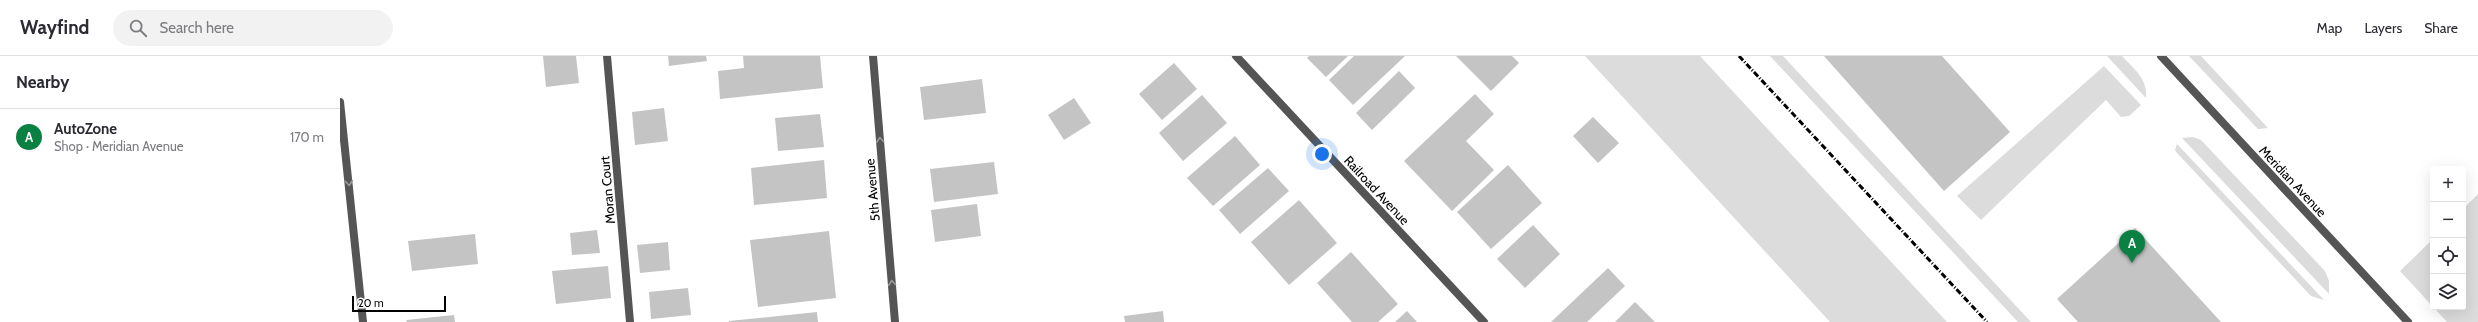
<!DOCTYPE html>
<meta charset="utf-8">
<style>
:root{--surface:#fff;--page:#f2f2f3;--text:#2b2b33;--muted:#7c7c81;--line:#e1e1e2;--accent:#0b8043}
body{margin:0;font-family:Cabin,sans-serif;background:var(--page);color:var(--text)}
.controls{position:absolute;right:12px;bottom:12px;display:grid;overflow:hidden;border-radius:4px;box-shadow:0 4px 16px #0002}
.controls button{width:36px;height:36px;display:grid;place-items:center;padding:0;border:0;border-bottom:1px solid var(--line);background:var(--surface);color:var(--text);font:20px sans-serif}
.scale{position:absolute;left:12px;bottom:10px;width:94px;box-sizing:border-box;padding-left:4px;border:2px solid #000;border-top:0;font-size:11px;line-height:14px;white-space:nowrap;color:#000;-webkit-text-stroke:3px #fff;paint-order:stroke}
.you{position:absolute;left:982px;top:98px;width:14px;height:14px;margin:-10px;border:3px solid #fff;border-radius:50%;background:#1a73e8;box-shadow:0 0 0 6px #1a73e833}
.badge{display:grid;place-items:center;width:26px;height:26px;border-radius:50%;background:var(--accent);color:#fff;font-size:13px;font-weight:700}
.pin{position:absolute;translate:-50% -33px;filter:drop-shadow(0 1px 2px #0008)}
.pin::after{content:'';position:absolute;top:21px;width:14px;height:12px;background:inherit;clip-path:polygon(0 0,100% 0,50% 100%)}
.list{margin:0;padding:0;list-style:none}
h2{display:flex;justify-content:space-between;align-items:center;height:52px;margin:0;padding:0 16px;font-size:17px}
h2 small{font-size:13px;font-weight:400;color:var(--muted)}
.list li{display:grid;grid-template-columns:26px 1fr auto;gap:12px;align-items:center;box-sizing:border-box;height:56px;padding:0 16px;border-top:1px solid var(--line)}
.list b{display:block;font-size:15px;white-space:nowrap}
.list p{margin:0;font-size:13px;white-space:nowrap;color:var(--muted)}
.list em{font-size:13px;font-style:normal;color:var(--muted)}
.icon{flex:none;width:22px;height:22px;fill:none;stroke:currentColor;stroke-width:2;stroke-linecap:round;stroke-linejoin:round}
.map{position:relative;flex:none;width:2138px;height:266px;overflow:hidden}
header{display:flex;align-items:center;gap:24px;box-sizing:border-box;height:56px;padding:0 20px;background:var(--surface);border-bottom:1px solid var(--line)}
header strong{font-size:19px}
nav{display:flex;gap:22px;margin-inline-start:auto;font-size:14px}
.search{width:280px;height:36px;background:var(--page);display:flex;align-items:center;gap:10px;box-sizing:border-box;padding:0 14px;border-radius:22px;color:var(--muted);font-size:15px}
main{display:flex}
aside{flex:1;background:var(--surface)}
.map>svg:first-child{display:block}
.green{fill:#dcdcdc}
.building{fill:#c4c4c4}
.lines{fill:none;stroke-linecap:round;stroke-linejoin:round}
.lane{stroke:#555;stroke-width:8}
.street{stroke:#555;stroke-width:8}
.rail{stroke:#000;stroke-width:3;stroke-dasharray:6 2 1 2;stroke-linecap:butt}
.oneway{stroke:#999}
.labels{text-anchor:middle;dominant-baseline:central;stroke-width:3.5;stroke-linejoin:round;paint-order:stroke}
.street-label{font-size:13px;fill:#000;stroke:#fff}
</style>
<header>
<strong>Wayfind</strong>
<div class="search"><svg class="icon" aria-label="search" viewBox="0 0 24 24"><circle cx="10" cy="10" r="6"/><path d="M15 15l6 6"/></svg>Search here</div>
<nav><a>Map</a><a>Layers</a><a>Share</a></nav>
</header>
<main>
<aside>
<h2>Nearby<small></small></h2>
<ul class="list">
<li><span class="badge">A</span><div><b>AutoZone</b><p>Shop · Meridian Avenue</p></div><em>170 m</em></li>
</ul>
</aside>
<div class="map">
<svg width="2138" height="266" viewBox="0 0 2138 266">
<rect width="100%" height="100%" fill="#fff"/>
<g class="green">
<path d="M1245,0H1360L1607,266H1490Z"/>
<path d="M1430,0H1443L1691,266H1678Z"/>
<path d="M1767,0H1782C1794,13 1808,23 1806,42Z"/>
<path d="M1849,0H1861L1928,72L1918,73Z"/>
<path d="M1764,10L1801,49L1789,60L1781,61L1766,44L1641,164L1617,140Z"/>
<path d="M1853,81L1861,84L1985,215L1989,225V238L1842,82Z"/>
<path d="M1837,88L1984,244L1971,240L1837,97L1835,94Z"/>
<path d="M2138,138V266H2107L2060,215L2093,183V251H2123V153Z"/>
</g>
<g class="building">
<path d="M203,0H236L239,27L206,31Z"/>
<path d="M328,0H366L367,5L329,10Z"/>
<path d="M403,0H480L483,32L380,43L378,15L404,12Z"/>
<path d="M969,0H1008L986,21L967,2Z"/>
<path d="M1014,0H1065L1013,49L989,24Z"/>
<path d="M1116,0H1172L1179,7L1151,35Z"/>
<path d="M1484,0H1602L1670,76L1604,135Z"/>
<path d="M834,7L857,33L822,64L799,38Z"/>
<path d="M1059,15L1075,32L1032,74L1016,57Z"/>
<path d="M642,23L646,57L584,64L580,31Z"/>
<path d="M1135,38L1154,58L1126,85L1154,114L1112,155L1064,105Z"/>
<path d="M862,39L887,67L843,105L819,77Z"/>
<path d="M734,42L751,67L724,84L708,59Z"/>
<path d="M324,52L328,85L295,89L292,56Z"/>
<path d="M480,58L484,91L438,95L435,62Z"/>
<path d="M1253,61L1279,87L1258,107L1233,80Z"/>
<path d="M895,80L920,109L873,150L847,122Z"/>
<path d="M484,104L487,142L414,149L411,112Z"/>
<path d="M654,106L658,138L594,146L590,113Z"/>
<path d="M1168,109L1202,147L1151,193L1117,156Z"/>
<path d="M928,112L949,135L900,178L879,154Z"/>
<path d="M959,144L997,187L949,229L911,186Z"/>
<path d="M637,148L641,180L595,186L591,154Z"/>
<path d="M1193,169L1220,198L1185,232L1157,203Z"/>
<path d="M1795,172L1881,266H1738L1717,243Z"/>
<path d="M257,174L260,197L232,199L230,177Z"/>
<path d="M489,175L496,242L418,251L410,184Z"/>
<path d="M135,178L138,208L72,215L68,185Z"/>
<path d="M328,186L330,214L300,217L297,189Z"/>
<path d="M1011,196L1058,248L1038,266H1012L977,227Z"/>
<path d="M268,210L271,242L216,248L212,215Z"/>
<path d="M1268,212L1285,230L1247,266H1211Z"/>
<path d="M348,232L351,259L311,263L309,236Z"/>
<path d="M1295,246L1315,266H1275Z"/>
<path d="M823,255L824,266H785L784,260Z"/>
<path d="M1067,255L1077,266H1055Z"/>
<path d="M477,256L478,266H389V265Z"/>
<path d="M114,259L115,266H67L66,264Z"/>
</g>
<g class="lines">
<path class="lane" d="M267,0L290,266"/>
<g class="street">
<path d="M533,0L555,266"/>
<path d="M896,0L1144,266"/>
<path d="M1821,0L2068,266"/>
<path d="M0,46L23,266"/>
</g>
<path class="rail" d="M1399,0L1647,266"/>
</g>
<defs><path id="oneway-chevron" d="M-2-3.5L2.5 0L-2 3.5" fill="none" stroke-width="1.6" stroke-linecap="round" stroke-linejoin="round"/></defs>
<g class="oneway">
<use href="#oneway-chevron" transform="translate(540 84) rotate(-95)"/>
<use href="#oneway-chevron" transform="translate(9 127) rotate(84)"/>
<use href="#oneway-chevron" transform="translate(552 227) rotate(-95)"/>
</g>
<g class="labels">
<g class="street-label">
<text transform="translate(1953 125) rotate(47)">Meridian Avenue</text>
<text transform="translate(267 134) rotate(-95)">Moran Court</text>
<text transform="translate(532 134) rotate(-95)">5th Avenue</text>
<text transform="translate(1037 134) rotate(47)">Railroad Avenue</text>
</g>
</g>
</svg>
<div class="controls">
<button>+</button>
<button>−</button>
<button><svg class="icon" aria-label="locate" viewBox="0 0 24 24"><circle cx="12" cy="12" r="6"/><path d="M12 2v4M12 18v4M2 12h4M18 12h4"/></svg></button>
<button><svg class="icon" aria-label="layers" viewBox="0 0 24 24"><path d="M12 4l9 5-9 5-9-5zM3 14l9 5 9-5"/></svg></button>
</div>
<div class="scale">20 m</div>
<div class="you"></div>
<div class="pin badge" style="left:1792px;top:207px">A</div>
</div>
</main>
